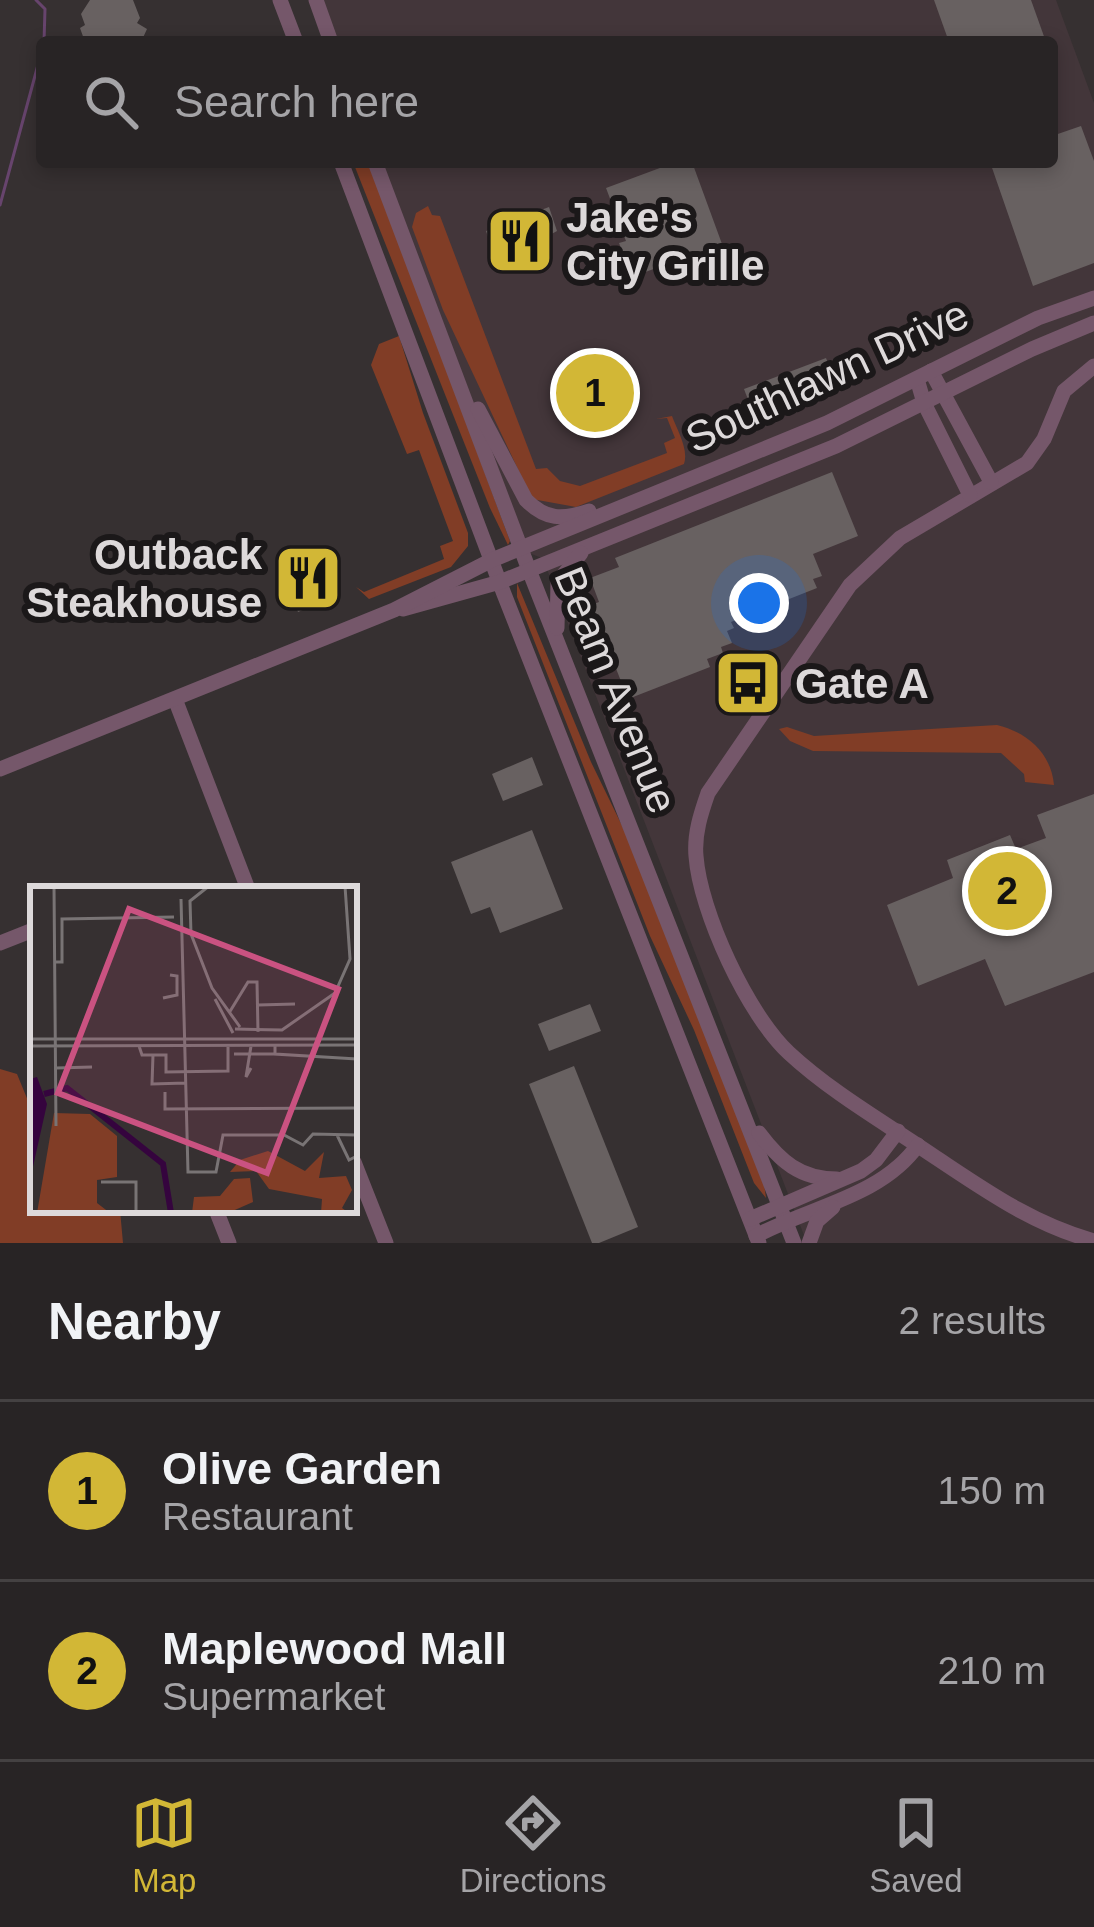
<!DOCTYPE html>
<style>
:root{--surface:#282425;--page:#302c2d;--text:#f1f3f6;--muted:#a5a4a7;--line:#444142;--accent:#d2b736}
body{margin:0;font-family:Arial,sans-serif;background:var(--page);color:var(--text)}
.you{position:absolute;left:759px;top:603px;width:42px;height:42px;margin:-30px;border:9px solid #fff;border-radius:50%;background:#1a73e8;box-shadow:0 0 0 18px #1a73e833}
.badge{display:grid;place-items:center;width:78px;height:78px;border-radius:50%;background:var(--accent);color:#111;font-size:39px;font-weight:700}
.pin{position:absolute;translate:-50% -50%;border:6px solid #fff;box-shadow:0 3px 12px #0006}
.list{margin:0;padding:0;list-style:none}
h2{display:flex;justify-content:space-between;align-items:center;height:156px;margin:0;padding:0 48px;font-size:51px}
h2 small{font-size:39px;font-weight:400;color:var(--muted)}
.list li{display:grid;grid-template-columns:78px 1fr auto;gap:36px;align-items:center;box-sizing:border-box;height:180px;padding:0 48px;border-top:3px solid var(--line)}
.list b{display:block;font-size:45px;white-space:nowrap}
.list p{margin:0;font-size:39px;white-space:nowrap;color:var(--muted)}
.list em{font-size:39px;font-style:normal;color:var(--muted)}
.icon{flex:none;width:66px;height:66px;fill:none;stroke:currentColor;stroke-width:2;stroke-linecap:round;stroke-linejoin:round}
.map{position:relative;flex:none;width:1094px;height:1243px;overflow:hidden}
.search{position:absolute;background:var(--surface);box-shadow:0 6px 18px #0003;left:36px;right:36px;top:36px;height:132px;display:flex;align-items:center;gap:30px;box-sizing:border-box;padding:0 42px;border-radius:12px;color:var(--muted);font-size:45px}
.sheet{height:516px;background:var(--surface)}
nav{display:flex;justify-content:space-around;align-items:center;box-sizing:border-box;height:168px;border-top:3px solid var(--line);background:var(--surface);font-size:33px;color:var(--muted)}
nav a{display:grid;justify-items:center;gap:6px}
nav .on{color:var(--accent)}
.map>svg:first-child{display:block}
.built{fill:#43363a}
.green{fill:#813d26}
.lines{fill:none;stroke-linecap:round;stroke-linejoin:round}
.stream{stroke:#67446d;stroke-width:3}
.building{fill:#686161}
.minor{stroke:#75576a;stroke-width:15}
.labels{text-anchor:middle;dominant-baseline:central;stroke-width:12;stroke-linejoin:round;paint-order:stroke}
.poi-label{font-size:42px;font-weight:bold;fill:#ddd9da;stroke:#1b1819;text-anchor:start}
.street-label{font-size:42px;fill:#ddd9da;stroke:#1b1819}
.inset-river{fill:none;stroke:#35043e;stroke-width:6}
.inset-road{fill:none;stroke:#797475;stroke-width:3}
.view{fill:#ca5281;fill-opacity:0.15;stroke:#ca5281;stroke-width:6}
.inset-edge{fill:none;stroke:#ddd9da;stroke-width:6}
</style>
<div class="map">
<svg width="1094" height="1243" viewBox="0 0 1094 1243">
<rect width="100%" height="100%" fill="#363031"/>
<path class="built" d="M316,0H1056L1094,103V1243H807L545,564L547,560L524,551L376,162H1052V42H332Z"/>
<g class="green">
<path d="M353,162H370L510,541L508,545L490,508Z"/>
<path d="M428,206L432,215L440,216L536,469L547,468L560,481L580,486L667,453L664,443L675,438L667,418L656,419L672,416C677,430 689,449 684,464L576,507L532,499L443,310L412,227L416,213Z"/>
<path d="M399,336L423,413L468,533V546L451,567L369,599L356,587L364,592L444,559L440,546L453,541L419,450L407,454L371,365L379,344Z"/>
<path d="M517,583L591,762L631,844L764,1183L766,1198L754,1183L694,1030L650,936L517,597Z"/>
<path d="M997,725C1026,732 1051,752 1054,785L1025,782L1024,774L1001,753L813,751L790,741L779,729L787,727L814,736Z"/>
<path d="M0,1069L17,1074L33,1113V1210H120L123,1243H0Z"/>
</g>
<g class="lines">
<g class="stream">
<path d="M36,0L45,9L44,42"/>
<path d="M0,205L42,50"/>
</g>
</g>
<g class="building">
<path d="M90,0H133L140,18L137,23L147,29L141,42H85L80,28L85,25L81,14Z"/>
<path d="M934,0H1031L1046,42H949Z"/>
<path d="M1081,126L1094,161V263L1033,286L990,162H1052V136Z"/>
<path d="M676,162H692L722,244L640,274L633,256L625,259L619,243L626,241L606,188Z"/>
<path d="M549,207L557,231L548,236L552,247L498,266L486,231Z"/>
<path d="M616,358L634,406L574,428L557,381Z"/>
<path d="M826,358L834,379L752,410L744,389Z"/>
<path d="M832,472L858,536L813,554L822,576L813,579L817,588L731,622L734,628L727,631L732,643L721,647L723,653L707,659L710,667L628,699L591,605L599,602L590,578L619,567L615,558Z"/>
<path d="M319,546L339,595L298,612L278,561Z"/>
<path d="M532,757L543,785L503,801L492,774Z"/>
<path d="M1094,794V972L1005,1006L985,959L918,986L887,905L953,878L947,860L1010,835L1016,849L1046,838L1037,815Z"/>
<path d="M532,830L563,909L500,933L490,907L471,914L451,862Z"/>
<path d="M590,1004L601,1031L549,1051L538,1024Z"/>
<path d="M574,1066L638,1227L599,1243H592L529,1084Z"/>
</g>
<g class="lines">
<g class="minor">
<path d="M280,0L296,42"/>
<path d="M316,0L331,42"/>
<path d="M341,162L504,594L759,1243"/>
<path d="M375,162L529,570L794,1243"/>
<path d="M1094,366L1064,391L1044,439L1027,463L900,538L850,585L708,793C701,813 694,834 696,856C700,912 748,1015 789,1053C831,1092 885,1123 932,1155C985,1190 1032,1224 1094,1241"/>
<path d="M931,371L991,482"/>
<path d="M917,379L924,403L970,495"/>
<path d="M478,409L526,500C546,520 562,520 589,511"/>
<path d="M403,609L500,582L836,446L1032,349L1094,323"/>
<path d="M557,628L558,582L581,553"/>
<path d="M175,699L248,889"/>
<path d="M0,769L394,610L492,560L827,423L1038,318L1094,298"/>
<path d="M0,943L33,930"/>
<path d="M759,1133C780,1161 800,1179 837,1179"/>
<path d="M354,1162L386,1243"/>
<path d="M216,1210L229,1243"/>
<path d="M750,1219L861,1171L876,1160L898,1131"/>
<path d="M756,1236C809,1207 881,1197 918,1145"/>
<path d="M809,1243L817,1221L833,1207"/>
</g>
</g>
<defs>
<symbol id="restaurant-square" viewBox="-11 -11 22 22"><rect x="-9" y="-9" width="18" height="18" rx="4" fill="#d2b736" stroke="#1b1819"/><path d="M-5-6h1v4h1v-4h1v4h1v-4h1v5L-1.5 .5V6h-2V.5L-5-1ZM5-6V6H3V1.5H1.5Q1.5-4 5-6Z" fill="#111"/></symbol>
<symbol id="bus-square" viewBox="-11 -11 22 22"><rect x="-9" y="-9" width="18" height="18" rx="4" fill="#d2b736" stroke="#1b1819"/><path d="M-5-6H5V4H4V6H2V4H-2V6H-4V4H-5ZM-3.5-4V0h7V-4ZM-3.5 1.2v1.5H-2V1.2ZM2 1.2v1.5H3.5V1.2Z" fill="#111"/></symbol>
</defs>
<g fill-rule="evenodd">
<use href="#restaurant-square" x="482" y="203" width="76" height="76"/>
<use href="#restaurant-square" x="270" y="540" width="76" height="76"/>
<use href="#bus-square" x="710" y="645" width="76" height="76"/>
</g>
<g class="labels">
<g class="poi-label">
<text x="566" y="217">Jake's<tspan x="566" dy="48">City Grille</tspan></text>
<text x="262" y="554" text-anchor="end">Outback<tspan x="262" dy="48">Steakhouse</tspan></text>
<text x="795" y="683">Gate A</text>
</g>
<g class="street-label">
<text transform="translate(827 376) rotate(-25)">Southlawn Drive</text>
<text transform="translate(616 690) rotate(68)">Beam Avenue</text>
</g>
</g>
<g transform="translate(30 886)">
<rect width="327" height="327" fill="#363031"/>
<path d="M24,227L60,228L87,250V291L67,294V317L80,327H7ZM238,265L275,285L294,266L289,292L316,290L322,304L312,322L319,327H291L292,313L239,303L226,285L200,286L210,274ZM220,292L223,316L198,327H162L164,311L190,310L204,293Z" fill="#813d26"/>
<path d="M7,191L17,218L0,294V193Z" fill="#35043e"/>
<path class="inset-river" d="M14,208L37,202L133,278L141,327"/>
<path class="inset-road" d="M24,0L26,240M179,0L160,15L161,48L182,102L210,141M151,13L158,286H186L193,249H254L273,259L283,248L327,249M25,76H32V33L144,31M133,112L147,109V90L140,89M185,113L203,147M228,119L265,118M199,127L218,96H227L228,146M205,143L252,144L305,107L320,73L315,0M0,153H327M0,160L327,159M109,160L112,169H136V186L198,185V160M221,160L216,191L221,182M245,160V168L327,173M204,168H245M123,169L122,198L156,197M26,182L62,181M135,206V223L327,222M307,249L319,274L327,270M71,296H106V327"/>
<path class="view" d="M99,23L308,103L237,287L28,207Z"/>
<rect width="327" height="327" class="inset-edge"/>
</g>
</svg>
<div class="you"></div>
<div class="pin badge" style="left:595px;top:393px">1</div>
<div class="pin badge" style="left:1007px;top:891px">2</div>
<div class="search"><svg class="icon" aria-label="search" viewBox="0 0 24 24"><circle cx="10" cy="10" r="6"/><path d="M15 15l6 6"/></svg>Search here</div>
</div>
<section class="sheet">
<h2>Nearby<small>2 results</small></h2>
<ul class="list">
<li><span class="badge">1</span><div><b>Olive Garden</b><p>Restaurant</p></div><em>150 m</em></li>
<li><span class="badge">2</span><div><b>Maplewood Mall</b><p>Supermarket</p></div><em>210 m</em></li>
</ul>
</section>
<nav>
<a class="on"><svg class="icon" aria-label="map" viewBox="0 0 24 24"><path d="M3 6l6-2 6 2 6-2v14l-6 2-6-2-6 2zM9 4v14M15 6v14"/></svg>Map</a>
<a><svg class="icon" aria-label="directions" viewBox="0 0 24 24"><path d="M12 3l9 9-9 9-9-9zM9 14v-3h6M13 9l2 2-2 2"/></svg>Directions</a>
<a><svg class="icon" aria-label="saved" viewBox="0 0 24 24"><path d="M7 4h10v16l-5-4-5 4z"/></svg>Saved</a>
</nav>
